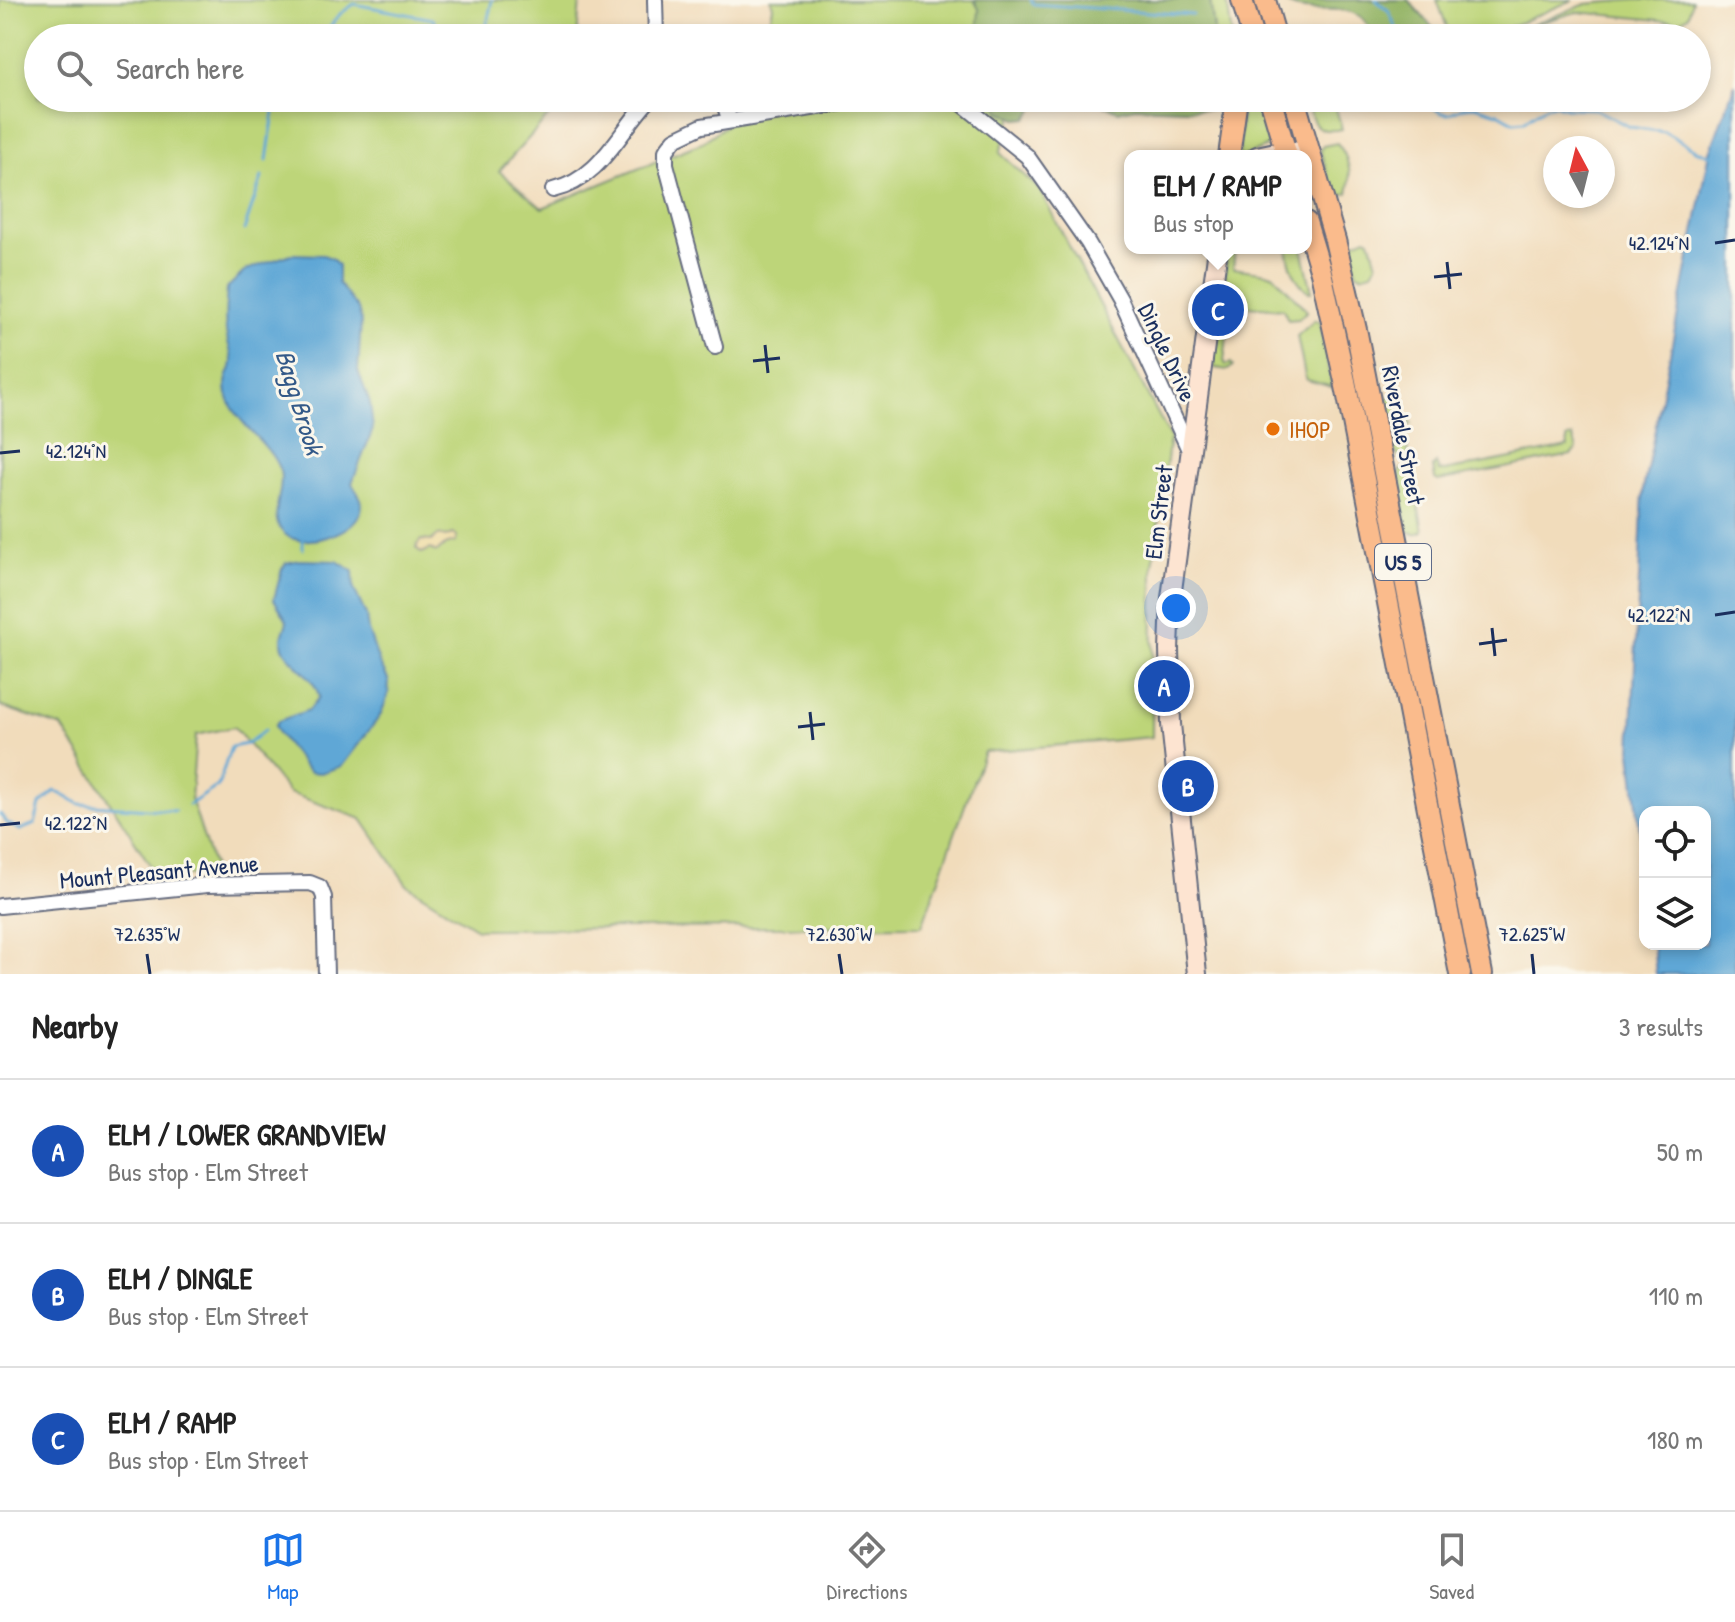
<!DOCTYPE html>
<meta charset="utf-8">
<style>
:root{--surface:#fff;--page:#f6f6f6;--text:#222;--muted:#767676;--line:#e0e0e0;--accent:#1a73e8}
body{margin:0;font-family:"Patrick Hand",sans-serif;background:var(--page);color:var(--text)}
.controls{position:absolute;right:24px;bottom:24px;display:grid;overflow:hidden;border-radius:16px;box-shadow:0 4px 12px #0003}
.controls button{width:72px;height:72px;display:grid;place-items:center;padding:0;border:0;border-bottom:2px solid var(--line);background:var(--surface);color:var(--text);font:40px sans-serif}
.compass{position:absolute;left:1543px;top:136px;width:72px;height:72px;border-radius:50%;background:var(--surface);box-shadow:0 4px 12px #0003;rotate:353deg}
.you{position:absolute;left:1176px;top:608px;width:28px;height:28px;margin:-20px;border:6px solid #fff;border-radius:50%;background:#1a73e8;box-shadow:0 0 0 12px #1a73e833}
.badge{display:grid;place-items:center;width:52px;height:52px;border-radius:50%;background:var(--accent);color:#fff;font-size:26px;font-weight:700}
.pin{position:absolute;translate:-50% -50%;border:4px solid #fff;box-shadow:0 2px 8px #0006}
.popup{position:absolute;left:1124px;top:150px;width:188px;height:104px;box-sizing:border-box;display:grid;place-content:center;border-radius:16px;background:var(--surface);filter:drop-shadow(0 2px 6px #0005);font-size:26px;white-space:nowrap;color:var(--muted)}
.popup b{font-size:30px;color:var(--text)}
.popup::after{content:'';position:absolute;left:50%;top:100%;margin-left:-16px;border:16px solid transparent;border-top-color:var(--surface)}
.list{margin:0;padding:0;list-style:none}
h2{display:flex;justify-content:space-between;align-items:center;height:104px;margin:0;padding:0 32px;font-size:34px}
h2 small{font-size:26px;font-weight:400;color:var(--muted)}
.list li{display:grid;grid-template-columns:52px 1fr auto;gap:24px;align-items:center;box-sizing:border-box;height:144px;padding:0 32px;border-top:2px solid var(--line)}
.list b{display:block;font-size:30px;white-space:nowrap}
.list p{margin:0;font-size:26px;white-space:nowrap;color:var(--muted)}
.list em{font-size:26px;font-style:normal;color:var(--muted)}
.icon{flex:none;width:44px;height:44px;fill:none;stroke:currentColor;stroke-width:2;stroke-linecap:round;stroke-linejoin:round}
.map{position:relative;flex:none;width:1735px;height:974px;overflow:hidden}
.search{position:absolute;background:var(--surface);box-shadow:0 4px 12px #0003;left:24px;right:24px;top:24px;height:88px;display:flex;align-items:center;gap:20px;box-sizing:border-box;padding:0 28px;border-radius:44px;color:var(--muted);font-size:30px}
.sheet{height:536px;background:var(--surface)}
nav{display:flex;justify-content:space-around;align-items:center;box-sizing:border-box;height:112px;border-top:2px solid var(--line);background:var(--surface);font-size:22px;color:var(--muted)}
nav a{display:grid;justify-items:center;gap:4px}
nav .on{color:var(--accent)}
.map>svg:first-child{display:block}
.green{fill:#bdd579;stroke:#6c826c;stroke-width:2}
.forest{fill:#96b669;stroke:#587264;stroke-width:2}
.sand{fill:#eeda9e;stroke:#84847e;stroke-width:2}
.water{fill:#5fa7d6;stroke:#3d6b9a;stroke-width:2}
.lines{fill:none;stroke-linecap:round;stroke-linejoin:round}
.stream{stroke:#5fa7d6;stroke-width:3}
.minor-casing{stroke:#666c7f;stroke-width:18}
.secondary-casing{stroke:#666c7f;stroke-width:22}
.primary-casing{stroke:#666c7f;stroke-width:24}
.minor{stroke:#fff;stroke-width:14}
.secondary{stroke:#fde4d1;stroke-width:18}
.primary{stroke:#fabb8c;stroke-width:20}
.ticks{fill:none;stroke:#1b2f5e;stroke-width:3}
.food-dot{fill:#e8710a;stroke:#fbf7ec;stroke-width:3}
.labels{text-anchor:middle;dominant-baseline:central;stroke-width:6;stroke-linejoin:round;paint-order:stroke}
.shield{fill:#fbf7ec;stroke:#5e6b89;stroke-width:2}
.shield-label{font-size:22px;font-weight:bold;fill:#1b2f5e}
.street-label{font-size:24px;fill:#1b2f5e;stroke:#fbf7ec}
.food-label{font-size:24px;fill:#c56008;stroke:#fbf7ec;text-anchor:start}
.water-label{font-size:26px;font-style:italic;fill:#335988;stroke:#fbf7ec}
.ticks-label{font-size:20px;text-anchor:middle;fill:#1b2f5e;stroke:#fbf7ec;stroke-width:6;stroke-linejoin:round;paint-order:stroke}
</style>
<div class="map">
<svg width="1735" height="974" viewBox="0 0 1735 974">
<rect width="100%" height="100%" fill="#fbf7ec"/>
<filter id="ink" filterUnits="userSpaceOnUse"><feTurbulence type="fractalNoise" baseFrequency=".0125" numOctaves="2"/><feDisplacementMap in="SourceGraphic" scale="16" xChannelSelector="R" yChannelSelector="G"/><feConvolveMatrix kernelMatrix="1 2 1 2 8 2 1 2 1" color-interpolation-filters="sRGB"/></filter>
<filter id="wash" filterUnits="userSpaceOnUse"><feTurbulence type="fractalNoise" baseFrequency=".006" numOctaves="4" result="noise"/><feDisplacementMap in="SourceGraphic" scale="32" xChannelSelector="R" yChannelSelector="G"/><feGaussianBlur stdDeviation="1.8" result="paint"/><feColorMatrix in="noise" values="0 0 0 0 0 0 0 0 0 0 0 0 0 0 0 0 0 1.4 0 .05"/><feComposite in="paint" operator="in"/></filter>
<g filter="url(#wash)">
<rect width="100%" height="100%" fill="#f1dcbb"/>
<g class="green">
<path d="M0,0H580L577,38H38V98H565L499,171L542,208L701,143L749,109L753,98H1016V105L1000,153L1039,189L1170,437L1153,566L1152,737L984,752L922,926L477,929L407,885L362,819L289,793L234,727L196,735L191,799L216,875L157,876L62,727L0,706Z"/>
<path d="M771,0H1009L1012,38H767L773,7Z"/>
<path d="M1210,0H1227L1232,38H1215Z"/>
<path d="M1437,0H1573L1484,38H1451Z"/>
<path d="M1634,0H1692L1688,16L1679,22L1577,12L1532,25L1586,4Z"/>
<path d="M1242,98H1259L1272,144L1246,156H1239Z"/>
<path d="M1306,98H1333L1342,129C1313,135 1313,122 1306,98Z"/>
<path d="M1337,143C1348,155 1353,176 1348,193L1340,196L1333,192L1320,150L1323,146Z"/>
<path d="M1366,237L1370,239L1377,264L1372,272L1361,275L1356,272L1350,244Z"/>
<path d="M1228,248H1235L1233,268L1273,274L1307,311L1298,319L1288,320L1283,309L1237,305L1239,313H1230L1224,361L1226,365L1231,363L1233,366L1228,370L1215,368L1213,364Z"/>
<path d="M1287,248H1302L1312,292H1309C1294,280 1290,267 1287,248Z"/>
<path d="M1315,320L1320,322L1332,387L1307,380L1305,376L1297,336Z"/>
<path d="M1397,395L1402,422L1410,421L1412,424L1403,428L1409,456L1400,457C1388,450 1380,408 1388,397Z"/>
<path d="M1573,437L1577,449L1571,455L1438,481L1435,479L1433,466L1436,463L1439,472L1568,447L1567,438Z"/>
<path d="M1411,466L1423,531L1415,534L1407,531L1398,480L1400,470Z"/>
</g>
<g class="forest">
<path d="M974,0H1210L1215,38H977L979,9Z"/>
<path d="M1281,0H1408L1434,29L1436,38H1375C1371,31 1367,22 1361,17C1338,1 1303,19 1281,0Z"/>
<path d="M995,98H1044L1027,118L1017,119L1000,111Z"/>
<path d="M1099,98H1223L1218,109L1212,110L1135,107L1118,111L1104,105Z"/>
</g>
<path class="sand" d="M452,534L457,536L456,542L445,545L437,552L430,549L422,553L417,549V545L421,540L431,541L438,535L446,537Z"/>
<g class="water">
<path d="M1735,83V974H1656L1653,944H1705V812H1645V876L1631,752L1643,490L1710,152Z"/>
<path d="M291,254L323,255L332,258L338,265V283L358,309L361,321L358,371L370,403L373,429L352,483C354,488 359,494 361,499C370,529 306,551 286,535C265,519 286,491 280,471C272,448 249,433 236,413C229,403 224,390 227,378C229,372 232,368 232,361C231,350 227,341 226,331C224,316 226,302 227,288L246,270Z"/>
<path d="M299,560L337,561L353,571L354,589L366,615L368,630L379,662L389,681L388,696L380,716L342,766L321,773L310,772L304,766L278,733L275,726L278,721L309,710L319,697C315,673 280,659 282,640C282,633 286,628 287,621L274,599L282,569L286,563Z"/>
</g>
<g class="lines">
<g class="stream">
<path d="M1031,0L1033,4L1193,15"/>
<path d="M1376,0L1389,11L1400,38"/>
<path d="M321,38L340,14L354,4L433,19L442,38"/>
<path d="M484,38L492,0"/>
<path d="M1430,98L1435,109L1442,113L1448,114L1464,107L1475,106L1498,113L1514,122L1524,121L1546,106L1554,104L1566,108L1595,109L1630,127L1665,132L1696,150L1712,156"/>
<path d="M267,160L276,98"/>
<path d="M244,230L262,177"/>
<path d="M303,549V537"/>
<path d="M189,805L218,786L231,747L247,744L265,730"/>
<path d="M0,814L7,823L20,830L35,824L40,804L55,791L80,804L175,811"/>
</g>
</g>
</g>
<g filter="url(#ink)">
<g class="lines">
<defs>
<g id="minor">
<path d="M655,0L656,38"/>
<path d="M719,98L724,104L730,121"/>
<path d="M945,98L959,101L1027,156L1088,243L1120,299L1190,452"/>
<path d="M553,190C601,179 619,131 651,98"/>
<path d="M715,347L666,164V151L675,139L702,126L873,98"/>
<path d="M0,906L207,885L310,883L320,887L324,897L326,974"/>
</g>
<g id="secondary">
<path d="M1257,156L1285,150L1311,154"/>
<path d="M1197,974L1171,724L1169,650L1171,598L1218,248"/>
</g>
<g id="primary">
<path d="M1242,0L1253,38"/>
<path d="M1265,0L1276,38"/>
<path d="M1270,98L1287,156"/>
<path d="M1294,98L1335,240L1357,334L1482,974"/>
<path d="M1229,156L1237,98"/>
<path d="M1306,222L1321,272L1345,381L1460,974"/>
</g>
</defs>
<use href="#minor" class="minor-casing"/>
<use href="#secondary" class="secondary-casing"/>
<use href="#primary" class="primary-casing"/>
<use href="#minor" class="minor"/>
<use href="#secondary" class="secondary"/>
<use href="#primary" class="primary"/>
</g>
</g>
<path class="ticks" d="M1715,243L1735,240M1447,262L1450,289M1434,277L1462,274M765,345L768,373M753,361L780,358M0,453L20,451M1715,615L1735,612M1492,628L1495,656M1479,644L1507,640M810,712L813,740M798,727L825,724M0,825L20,823M147,954L150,974M839,954L842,974M1532,954L1534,974"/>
<circle class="food-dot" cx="1273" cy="429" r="8"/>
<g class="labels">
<rect class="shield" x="1375" y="544" width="56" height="36" rx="6"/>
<g class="shield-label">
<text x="1403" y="562">US 5</text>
</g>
<g class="street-label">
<text transform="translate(1168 352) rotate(65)">Dingle Drive</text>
<text transform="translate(1404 435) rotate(79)">Riverdale Street</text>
<text transform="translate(1158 512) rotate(-83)">Elm Street</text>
<text transform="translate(159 871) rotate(-5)">Mount Pleasant Avenue</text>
</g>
<g class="food-label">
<text x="1289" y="429">IHOP</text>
</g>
<g class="water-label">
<text transform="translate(300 402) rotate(73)">Bagg Brook</text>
</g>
</g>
<g class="ticks-label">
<text x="1659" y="250">42.124°N</text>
<text x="76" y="458">42.124°N</text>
<text x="1659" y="622">42.122°N</text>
<text x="76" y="830">42.122°N</text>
<text x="147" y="941">72.635°W</text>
<text x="839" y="941">72.630°W</text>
<text x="1532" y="941">72.625°W</text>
</g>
</svg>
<div class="controls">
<button><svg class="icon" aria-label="locate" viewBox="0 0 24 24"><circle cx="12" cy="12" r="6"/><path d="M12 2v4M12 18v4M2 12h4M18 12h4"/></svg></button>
<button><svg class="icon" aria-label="layers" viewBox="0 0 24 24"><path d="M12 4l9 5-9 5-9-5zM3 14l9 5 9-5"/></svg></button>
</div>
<svg class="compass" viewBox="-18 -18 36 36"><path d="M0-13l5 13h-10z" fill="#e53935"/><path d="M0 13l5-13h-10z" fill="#767676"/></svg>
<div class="you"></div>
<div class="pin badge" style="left:1164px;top:686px;background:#1a4fb4">A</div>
<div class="pin badge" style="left:1188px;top:786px;background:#1a4fb4">B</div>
<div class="pin badge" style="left:1218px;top:310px;background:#1a4fb4">C</div>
<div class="popup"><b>ELM / RAMP</b>Bus stop</div>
<div class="search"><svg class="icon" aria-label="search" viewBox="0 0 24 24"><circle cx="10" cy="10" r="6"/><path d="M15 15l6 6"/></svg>Search here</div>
</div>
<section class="sheet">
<h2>Nearby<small>3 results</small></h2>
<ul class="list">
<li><span class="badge" style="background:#1a4fb4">A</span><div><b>ELM / LOWER GRANDVIEW</b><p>Bus stop · Elm Street</p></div><em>50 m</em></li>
<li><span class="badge" style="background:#1a4fb4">B</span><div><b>ELM / DINGLE</b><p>Bus stop · Elm Street</p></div><em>110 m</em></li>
<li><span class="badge" style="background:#1a4fb4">C</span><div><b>ELM / RAMP</b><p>Bus stop · Elm Street</p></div><em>180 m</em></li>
</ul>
</section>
<nav>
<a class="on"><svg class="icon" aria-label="map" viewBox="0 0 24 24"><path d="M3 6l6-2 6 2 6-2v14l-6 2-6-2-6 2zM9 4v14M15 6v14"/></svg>Map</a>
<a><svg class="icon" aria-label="directions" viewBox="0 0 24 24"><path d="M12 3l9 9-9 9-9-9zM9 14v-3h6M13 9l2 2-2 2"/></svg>Directions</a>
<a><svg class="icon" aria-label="saved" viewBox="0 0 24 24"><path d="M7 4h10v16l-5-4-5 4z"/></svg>Saved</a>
</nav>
